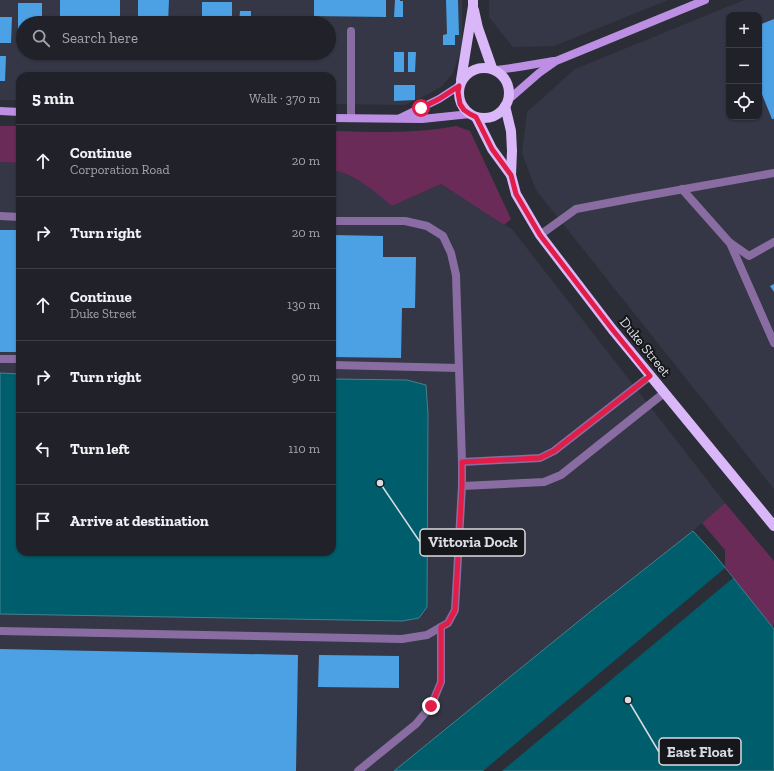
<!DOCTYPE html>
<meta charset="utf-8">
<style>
:root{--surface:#212229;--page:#2d2f35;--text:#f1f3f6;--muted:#a2a4a8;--line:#3e3f46}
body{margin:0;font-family:"Zilla Slab",serif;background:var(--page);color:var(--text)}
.controls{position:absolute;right:12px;top:12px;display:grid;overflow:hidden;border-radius:8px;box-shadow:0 1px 3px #0004}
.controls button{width:36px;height:36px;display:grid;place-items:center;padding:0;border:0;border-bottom:1px solid var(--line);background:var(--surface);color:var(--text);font:20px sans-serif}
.stop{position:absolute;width:12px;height:12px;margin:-9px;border:3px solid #e11d48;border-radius:50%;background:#fff}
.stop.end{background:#e11d48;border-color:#fff;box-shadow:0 1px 4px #0008}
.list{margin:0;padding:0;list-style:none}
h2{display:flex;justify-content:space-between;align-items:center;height:52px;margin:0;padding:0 16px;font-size:17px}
h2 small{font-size:13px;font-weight:400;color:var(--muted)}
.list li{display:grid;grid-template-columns:26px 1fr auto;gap:12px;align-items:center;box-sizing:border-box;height:72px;padding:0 16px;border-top:1px solid var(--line)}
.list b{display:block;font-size:15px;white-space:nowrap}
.list p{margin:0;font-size:13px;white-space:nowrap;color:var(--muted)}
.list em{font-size:13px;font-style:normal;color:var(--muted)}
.icon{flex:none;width:22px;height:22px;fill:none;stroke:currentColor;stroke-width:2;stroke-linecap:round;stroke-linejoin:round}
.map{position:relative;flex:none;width:774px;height:771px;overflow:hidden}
.search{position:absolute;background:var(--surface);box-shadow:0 1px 3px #0004;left:16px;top:16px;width:320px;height:44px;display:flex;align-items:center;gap:10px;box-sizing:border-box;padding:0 14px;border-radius:22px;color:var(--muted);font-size:15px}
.panel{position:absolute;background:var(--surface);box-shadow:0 1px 3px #0004;left:16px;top:72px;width:320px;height:484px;border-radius:12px}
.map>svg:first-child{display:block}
.built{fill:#353746;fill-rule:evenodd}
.green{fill:#6b2b58}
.water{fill:#005d6b;stroke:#42838f}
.pier{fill:#2c2e37}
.building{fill:#4ba1e4}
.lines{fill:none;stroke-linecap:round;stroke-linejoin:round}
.service{stroke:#896da2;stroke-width:8}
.minor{stroke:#896da2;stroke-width:8}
.secondary{stroke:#bd8fe4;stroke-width:8}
.primary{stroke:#d9b7f8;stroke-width:10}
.route{stroke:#e11d48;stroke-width:5}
.labels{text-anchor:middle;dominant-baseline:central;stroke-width:4;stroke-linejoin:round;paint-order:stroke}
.street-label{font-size:14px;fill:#dbdce2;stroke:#16171b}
.leader{fill:none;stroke:#dbdce2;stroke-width:1.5}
.callout-dot{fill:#dbdce2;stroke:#16171b;stroke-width:1.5}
.callout{fill:#16171b;stroke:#dbdce2;stroke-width:1.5}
.callout-label{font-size:15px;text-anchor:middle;font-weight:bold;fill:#dbdce2}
</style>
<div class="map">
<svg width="774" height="771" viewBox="0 0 774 771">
<rect width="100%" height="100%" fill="#2c2e37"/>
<g class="built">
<path d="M0,0H462V46L453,73L442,86L427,95L405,105L332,104V76H20V100H0ZM23,23H329V53H23Z"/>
<path d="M489,0H668L554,46L513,47L489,17Z"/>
<path d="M744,0H774V489L536,190L522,153L527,112L575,69ZM729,15H759V117H729Z"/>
<path d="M0,162L20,163V374L0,373Z"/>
<path d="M332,170L339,171L356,179L375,191L392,206L441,184L504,225L512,229L725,503L693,531L590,612L394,771H0V614L402,621L407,380L332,379Z"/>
</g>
<g class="green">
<path d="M0,126H20V163L0,162Z"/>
<path d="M456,126L470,131L511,219L504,225L441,184L392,206C376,192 353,173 332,170V131C374,132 415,134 456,126Z"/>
<path d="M725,503L774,561V625L772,626L725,568V550L702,523Z"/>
</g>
<g class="water">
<path d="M0,373L20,374V552H332V379L407,380L426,385L428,414L427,607L419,618L402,621L0,614Z"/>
<path d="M693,531L715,555L774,629V771H394L590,612Z"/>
</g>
<path class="pier" d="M725,568L733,578L502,771H483Z"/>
<g class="building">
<rect x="60" y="0" width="60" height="23"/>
<path d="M138,0H169L168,23H138Z"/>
<path d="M314,0H386V17L314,16Z"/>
<path d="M395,0H400V1H403V17H394Z"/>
<path d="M446,0H458L459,35H455V45H443V35L447,34Z"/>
<rect x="202" y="2" width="30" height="21"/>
<path d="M18,3H42V23H23V44H18Z"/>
<path d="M240,11H251V23H239Z"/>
<path d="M0,17H12L11,43H0Z"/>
<path d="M774,19V119H772L759,87V25Z"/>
<rect x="394" y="52" width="10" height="20"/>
<path d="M408,52H416L415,72H408Z"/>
<rect x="199" y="53" width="33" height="3"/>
<path d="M0,56H6L5,81H0Z"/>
<path d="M394,85H415V100L394,101Z"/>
<rect x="0" y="230" width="20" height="122"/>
<path d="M332,235L383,236V257H416L415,308H402L401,358L332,357Z"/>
<path d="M774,284V292L770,286Z"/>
<path d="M0,649L298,655L296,771H0Z"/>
<path d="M319,655L399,656V688L318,687Z"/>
</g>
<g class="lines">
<g class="service">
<path d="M351,31V118"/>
<path d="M682,189L729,242L749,256L774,242"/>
<path d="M634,198L774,173"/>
<path d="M0,216L20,217"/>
<path d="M730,243L774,343"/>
<path d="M0,359H20"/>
<path d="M332,365L459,368"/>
<path d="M462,462L540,458L554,451L650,376"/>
<path d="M462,486L544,482L561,475L664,393"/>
<path d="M0,631L402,639L427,635L448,623L455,610L462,486V462L456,275L451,253L443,236L427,226L405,221H332"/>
<path d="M358,771L416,724L431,706L441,682V627"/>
</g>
<path class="minor" d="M540,235L576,209L634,198"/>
<g class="secondary">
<path d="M496,70C516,68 535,64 554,61"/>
<path d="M508,100L539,73L556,61L705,0"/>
<path d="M0,111L20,112"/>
<path d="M332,118L422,119L470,114"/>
<path d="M400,118L439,99L459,86"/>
</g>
<g class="primary">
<path d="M474,10L478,28L492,68"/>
<circle cx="484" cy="93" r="25"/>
<path d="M461,80L473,6V0"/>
<path d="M505,106L511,131L512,151L511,175L516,194L540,235L612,329L774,526"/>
<path d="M476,117L492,149L511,175"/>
</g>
</g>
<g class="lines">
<path class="route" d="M421,108L439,99L459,86L458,92L460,104L464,110L470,114L476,117L492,149L511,175L516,194L540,235L612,329L650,376L554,451L540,458L462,462V486L455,610L448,623L441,627V682L431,706"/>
</g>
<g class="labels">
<g class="street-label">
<text transform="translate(645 347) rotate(51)">Duke Street</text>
</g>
</g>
<path class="leader" d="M380 483L420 542M628 700L659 752"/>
<g class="callout-dot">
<circle cx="380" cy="483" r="4"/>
<circle cx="628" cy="700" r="4"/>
</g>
<g class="callout">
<rect x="420" y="529" width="105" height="27" rx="4"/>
<rect x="659" y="738" width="82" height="27" rx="4"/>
</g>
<g class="callout-label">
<text x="473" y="547">Vittoria Dock</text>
<text x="700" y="757">East Float</text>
</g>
</svg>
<div class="controls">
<button>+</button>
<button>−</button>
<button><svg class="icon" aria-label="locate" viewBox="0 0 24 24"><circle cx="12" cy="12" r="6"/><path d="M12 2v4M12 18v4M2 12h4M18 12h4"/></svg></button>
</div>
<div class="stop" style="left:421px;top:108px"></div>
<div class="stop end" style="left:431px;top:706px"></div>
<div class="search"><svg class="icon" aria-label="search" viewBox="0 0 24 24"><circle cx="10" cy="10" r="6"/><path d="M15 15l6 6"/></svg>Search here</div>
<section class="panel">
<h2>5 min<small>Walk · 370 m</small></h2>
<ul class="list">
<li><svg class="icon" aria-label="ahead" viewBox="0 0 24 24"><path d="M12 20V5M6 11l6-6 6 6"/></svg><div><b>Continue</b><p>Corporation Road</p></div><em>20 m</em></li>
<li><svg class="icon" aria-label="right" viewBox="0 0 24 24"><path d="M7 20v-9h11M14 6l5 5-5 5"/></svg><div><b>Turn right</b></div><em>20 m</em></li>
<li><svg class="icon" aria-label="ahead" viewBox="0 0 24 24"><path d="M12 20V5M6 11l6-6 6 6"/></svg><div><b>Continue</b><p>Duke Street</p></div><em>130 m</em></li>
<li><svg class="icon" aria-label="right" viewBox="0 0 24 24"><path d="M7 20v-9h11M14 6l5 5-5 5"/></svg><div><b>Turn right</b></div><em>90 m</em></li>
<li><svg class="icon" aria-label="left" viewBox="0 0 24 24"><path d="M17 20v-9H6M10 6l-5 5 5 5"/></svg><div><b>Turn left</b></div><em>110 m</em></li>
<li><svg class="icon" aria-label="arrive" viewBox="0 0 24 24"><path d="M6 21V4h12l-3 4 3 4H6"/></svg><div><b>Arrive at destination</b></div></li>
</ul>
</section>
</div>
